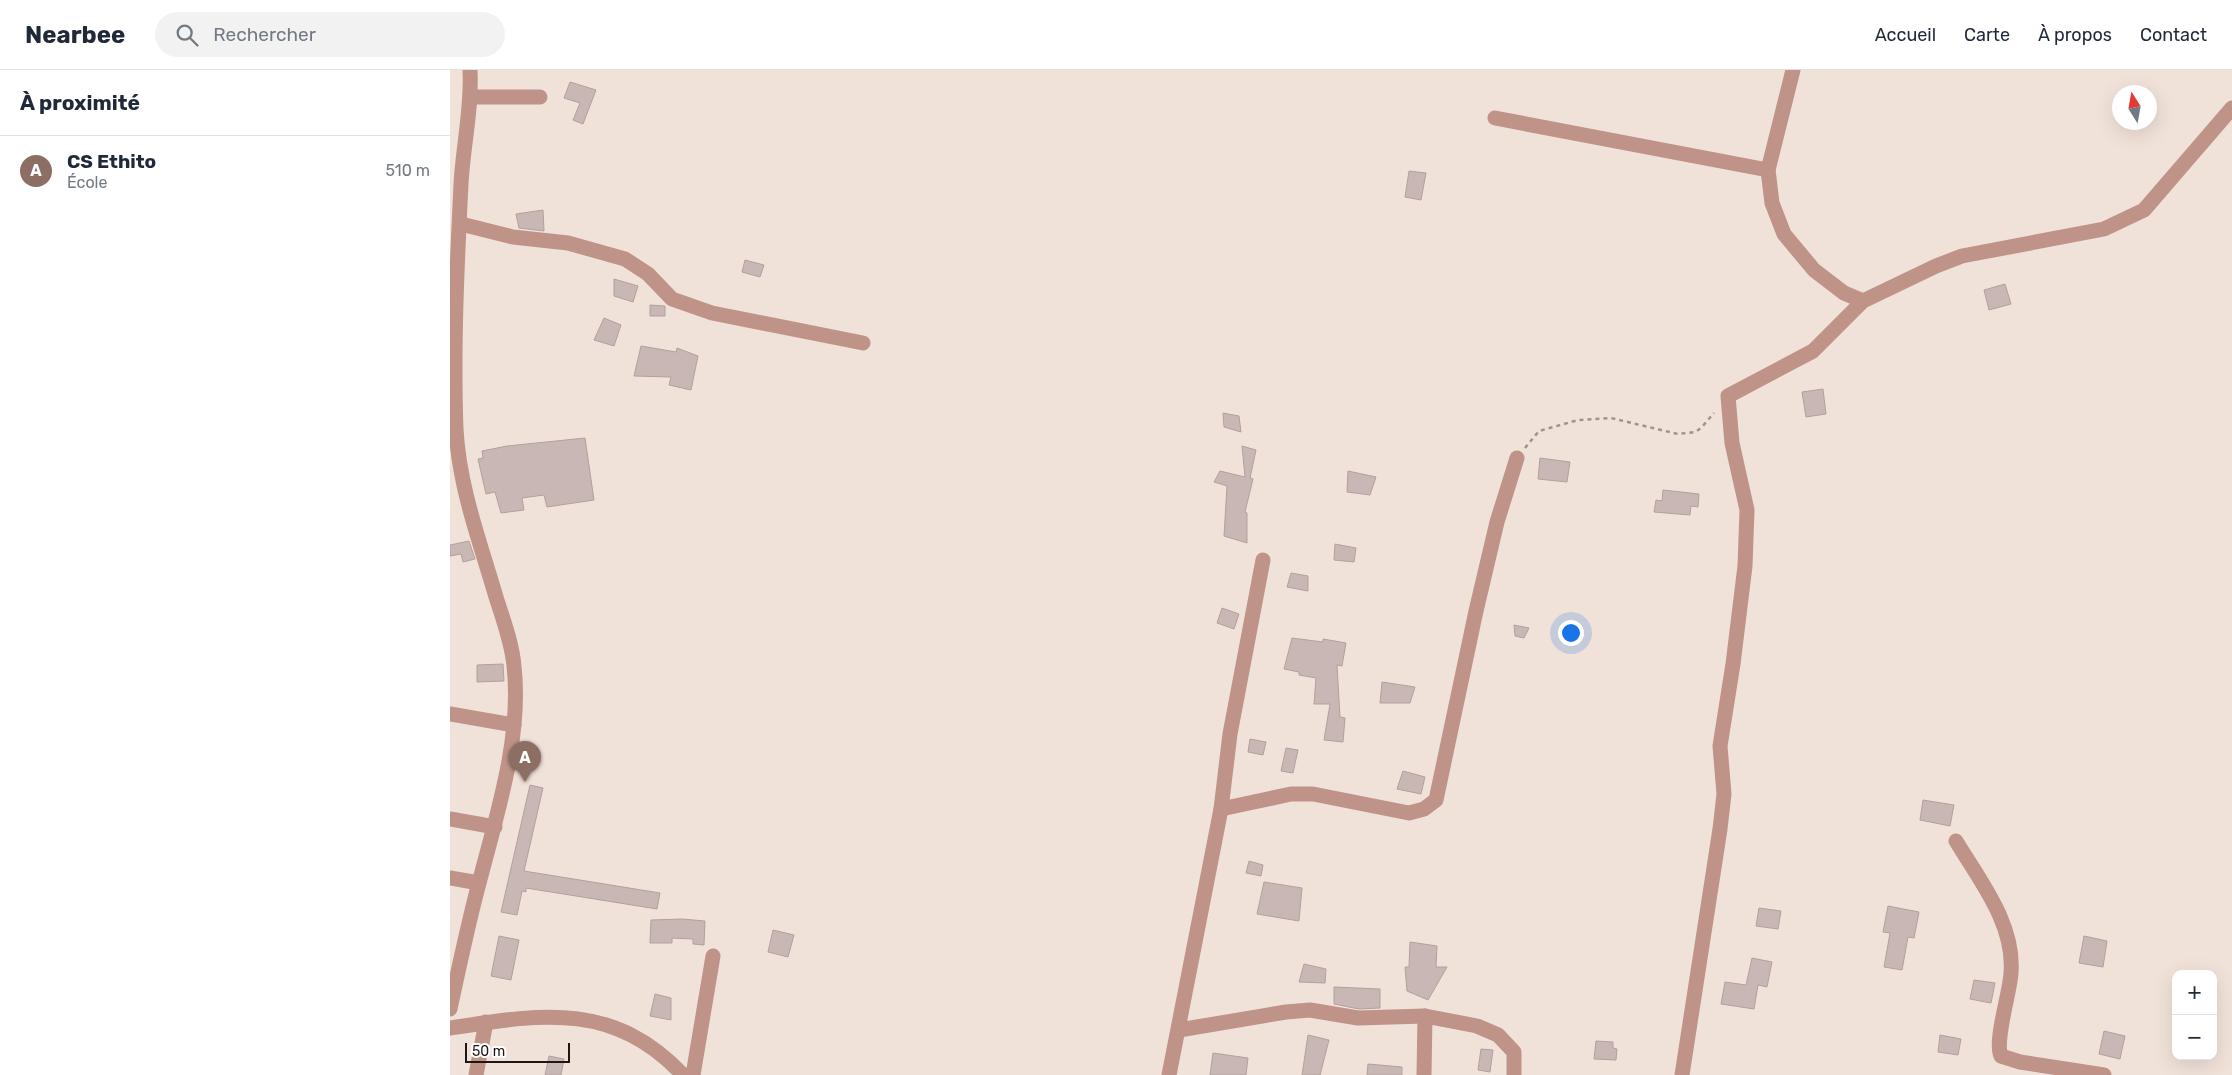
<!DOCTYPE html>
<html lang="fr">
<meta charset="utf-8">
<style>
:root{--surface:#fff;--page:#f2f2f3;--text:#1f2937;--muted:#747a83;--line:#e0e1e3;--accent:#db2777}
body{margin:0;font-family:Rubik,sans-serif;background:var(--page);color:var(--text)}
.controls{position:absolute;right:15px;bottom:15px;display:grid;overflow:hidden;border-radius:10px;box-shadow:0 5px 20px #0002}
.controls button{width:45px;height:45px;display:grid;place-items:center;padding:0;border:0;border-bottom:1px solid var(--line);background:var(--surface);color:var(--text);font:25px sans-serif}
.compass{position:absolute;left:1662px;top:15px;width:45px;height:45px;border-radius:50%;background:var(--surface);box-shadow:0 5px 20px #0002;rotate:349deg}
.scale{position:absolute;left:15px;bottom:12px;width:105px;box-sizing:border-box;padding-left:5px;border:2px solid #1c1714;border-top:0;font-size:14px;line-height:18px;white-space:nowrap;color:#1c1714;-webkit-text-stroke:4px #fff;paint-order:stroke}
.you{position:absolute;left:1120px;top:562px;width:18px;height:18px;margin:-12px;border:4px solid #fff;border-radius:50%;background:#1a73e8;box-shadow:0 0 0 8px #1a73e833}
.badge{display:grid;place-items:center;width:32px;height:32px;border-radius:50%;background:var(--accent);color:#fff;font-size:16px;font-weight:700}
.pin{position:absolute;translate:-50% -41px;filter:drop-shadow(0 1px 2px #0008)}
.pin::after{content:'';position:absolute;top:26px;width:18px;height:15px;background:inherit;clip-path:polygon(0 0,100% 0,50% 100%)}
.list{margin:0;padding:0;list-style:none}
h2{display:flex;justify-content:space-between;align-items:center;height:65px;margin:0;padding:0 20px;font-size:21px}
h2 small{font-size:16px;font-weight:400;color:var(--muted)}
.list li{display:grid;grid-template-columns:32px 1fr auto;gap:15px;align-items:center;box-sizing:border-box;height:70px;padding:0 20px;border-top:1px solid var(--line)}
.list b{display:block;font-size:19px;white-space:nowrap}
.list p{margin:0;font-size:16px;white-space:nowrap;color:var(--muted)}
.list em{font-size:16px;font-style:normal;color:var(--muted)}
.icon{flex:none;width:28px;height:28px;fill:none;stroke:currentColor;stroke-width:2;stroke-linecap:round;stroke-linejoin:round}
.map{position:relative;flex:none;width:1782px;height:1005px;overflow:hidden}
header{display:flex;align-items:center;gap:30px;box-sizing:border-box;height:70px;padding:0 25px;background:var(--surface);border-bottom:1px solid var(--line)}
header strong{font-size:24px}
nav{display:flex;gap:28px;margin-inline-start:auto;font-size:18px}
.search{width:350px;height:45px;background:var(--page);display:flex;align-items:center;gap:12px;box-sizing:border-box;padding:0 18px;border-radius:28px;color:var(--muted);font-size:19px}
main{display:flex}
aside{flex:1;background:var(--surface)}
.map>svg:first-child{display:block}
.building{fill:#c9b7b5;stroke:#b2a09e}
.lines{fill:none;stroke-linecap:round;stroke-linejoin:round}
.path{stroke:#9f938d;stroke-width:2.5;stroke-dasharray:4 4;stroke-linecap:butt}
.minor{stroke:#bf9387;stroke-width:15}
</style>
<header>
<strong>Nearbee</strong>
<div class="search"><svg class="icon" aria-label="search" viewBox="0 0 24 24"><circle cx="10" cy="10" r="6"/><path d="M15 15l6 6"/></svg>Rechercher</div>
<nav><a>Accueil</a><a>Carte</a><a>À propos</a><a>Contact</a></nav>
</header>
<main>
<aside>
<h2>À proximité<small></small></h2>
<ul class="list">
<li><span class="badge" style="background:#8d6e63">A</span><div><b>CS Ethito</b><p>École</p></div><em>510 m</em></li>
</ul>
</aside>
<div class="map">
<svg width="1782" height="1005" viewBox="0 0 1782 1005">
<rect width="100%" height="100%" fill="#f1e2d9"/>
<g class="building">
<path d="M120,12L146,20L133,54L123,50L130,33L114,28Z"/>
<path d="M959,101L976,103L971,130L955,127Z"/>
<path d="M93,140L94,161L69,158L66,144Z"/>
<path d="M295,190L314,195L310,207L292,202Z"/>
<path d="M164,209L188,216L183,232L164,226Z"/>
<path d="M1555,214L1561,234L1539,240L1534,220Z"/>
<path d="M200,235L215,236V246H200Z"/>
<path d="M154,248L171,255L164,276L144,270Z"/>
<path d="M191,276L226,282L227,278L248,286L241,320L219,315L221,307L184,306Z"/>
<path d="M1373,319L1376,344L1356,347L1352,322Z"/>
<path d="M773,343L789,346L791,362L774,357Z"/>
<path d="M135,368L144,430L97,437L94,425L72,428L74,440L51,443L45,422L36,424L28,389L33,388L32,381L57,376Z"/>
<path d="M792,376L806,380L800,408L803,409L795,442L797,443V473L774,466L777,416L764,412L770,401L795,407Z"/>
<path d="M1090,388L1120,392L1117,412L1088,409Z"/>
<path d="M898,401L926,407L920,425L897,422Z"/>
<path d="M1213,420L1249,424L1248,437L1241,436L1240,445L1204,442L1206,430L1212,431Z"/>
<path d="M19,471L25,489L13,492L11,484L0,486V475Z"/>
<path d="M885,474L906,478L904,492L884,490Z"/>
<path d="M841,503L858,506V521L837,517Z"/>
<path d="M772,538L789,544L784,559L767,553Z"/>
<path d="M1064,555L1079,558L1074,568L1065,566Z"/>
<path d="M842,568L873,572V569L896,573L892,596L887,595L890,647L895,648L893,672L874,670L880,634H864L866,608L849,605V602L834,599Z"/>
<path d="M53,594L54,611L27,612V595Z"/>
<path d="M932,612L965,617L960,633H930Z"/>
<path d="M800,669L816,672L813,685L798,682Z"/>
<path d="M836,678L848,680L843,703L831,701Z"/>
<path d="M953,701L975,707L971,724L947,719Z"/>
<path d="M80,715L93,718L74,801L210,823L207,839L76,818V822L72,821L67,845L51,842Z"/>
<path d="M1473,730L1504,735L1500,756L1470,750Z"/>
<path d="M799,791L813,795L811,806L796,803Z"/>
<path d="M814,812L852,818L849,851L807,844Z"/>
<path d="M1438,836L1469,842L1464,868L1458,867L1452,900L1434,897L1440,863L1433,862Z"/>
<path d="M1309,838L1331,841L1328,859L1306,856Z"/>
<path d="M232,849L255,851L254,875L243,874V869L222,868V873H200L201,850Z"/>
<path d="M323,860L344,865L338,887L318,882Z"/>
<path d="M49,866L69,870L61,910L41,906Z"/>
<path d="M1634,866L1657,871L1653,897L1629,893Z"/>
<path d="M960,872L987,876L986,897H997L978,930L957,921L955,897H959Z"/>
<path d="M1302,888L1322,892L1317,917L1308,915L1304,939L1271,934L1275,912L1296,915Z"/>
<path d="M854,894L876,899L875,913L849,912Z"/>
<path d="M1524,910L1545,913L1541,933L1520,929Z"/>
<path d="M884,917L930,919V938L909,939L884,934Z"/>
<path d="M205,924L221,928V950L200,946Z"/>
<path d="M1654,961L1675,966L1670,989L1649,984Z"/>
<path d="M858,965L879,970L870,1005H852Z"/>
<path d="M1490,965L1511,969L1508,985L1488,982Z"/>
<path d="M1146,971L1163,972V978L1167,979L1166,990L1144,989Z"/>
<path d="M1031,979L1043,980L1040,1002L1028,1000Z"/>
<path d="M763,983L798,988L796,1005H760Z"/>
<path d="M99,986L114,989L111,1005H95Z"/>
<path d="M918,994L952,997V1005H917Z"/>
</g>
<g class="lines">
<path class="path" d="M1075,378L1089,361L1128,350L1161,348L1228,364L1245,362L1251,358L1264,343"/>
<g class="minor">
<path d="M1343,0L1318,100L1322,133L1334,164L1364,200L1394,223L1413,231"/>
<path d="M22,27H90"/>
<path d="M1045,48L1318,100"/>
<path d="M11,154L63,167L118,173L175,189L198,204L222,229L262,243L413,273"/>
<path d="M0,644L64,655"/>
<path d="M771,739L841,724H863L959,743L974,739L986,730L1026,541L1047,452L1067,388"/>
<path d="M0,749L45,757"/>
<path d="M1506,771C1530,811 1565,854 1561,903C1560,923 1544,971 1551,986L1570,992L1654,1005"/>
<path d="M0,808L29,813"/>
<path d="M0,939C9,897 18,854 29,813C47,744 72,667 64,596C62,573 53,549 46,527C30,472 9,417 6,359C3,278 7,196 11,114C13,76 22,39 20,0"/>
<path d="M0,958C92,944 163,931 233,1005"/>
<path d="M729,960L836,942L860,940L908,948L975,946L1027,956L1048,965L1064,982V1005"/>
<path d="M26,1005L36,952"/>
<path d="M243,1005L263,886"/>
<path d="M719,1005L771,739L780,664L813,490"/>
<path d="M974,1005L975,946"/>
<path d="M1232,1005L1270,759L1274,724L1270,676L1283,594L1295,496L1297,440L1282,373L1278,326L1363,281L1413,231L1486,196L1512,186L1654,159L1694,140L1782,38"/>
</g>
</g>
</svg>
<div class="controls">
<button>+</button>
<button>−</button>
</div>
<svg class="compass" viewBox="-18 -18 36 36"><path d="M0-13l5 13h-10z" fill="#e53935"/><path d="M0 13l5-13h-10z" fill="#747a83"/></svg>
<div class="scale">50 m</div>
<div class="you"></div>
<div class="pin badge" style="left:75px;top:712px;background:#8d6e63">A</div>
</div>
</main>
